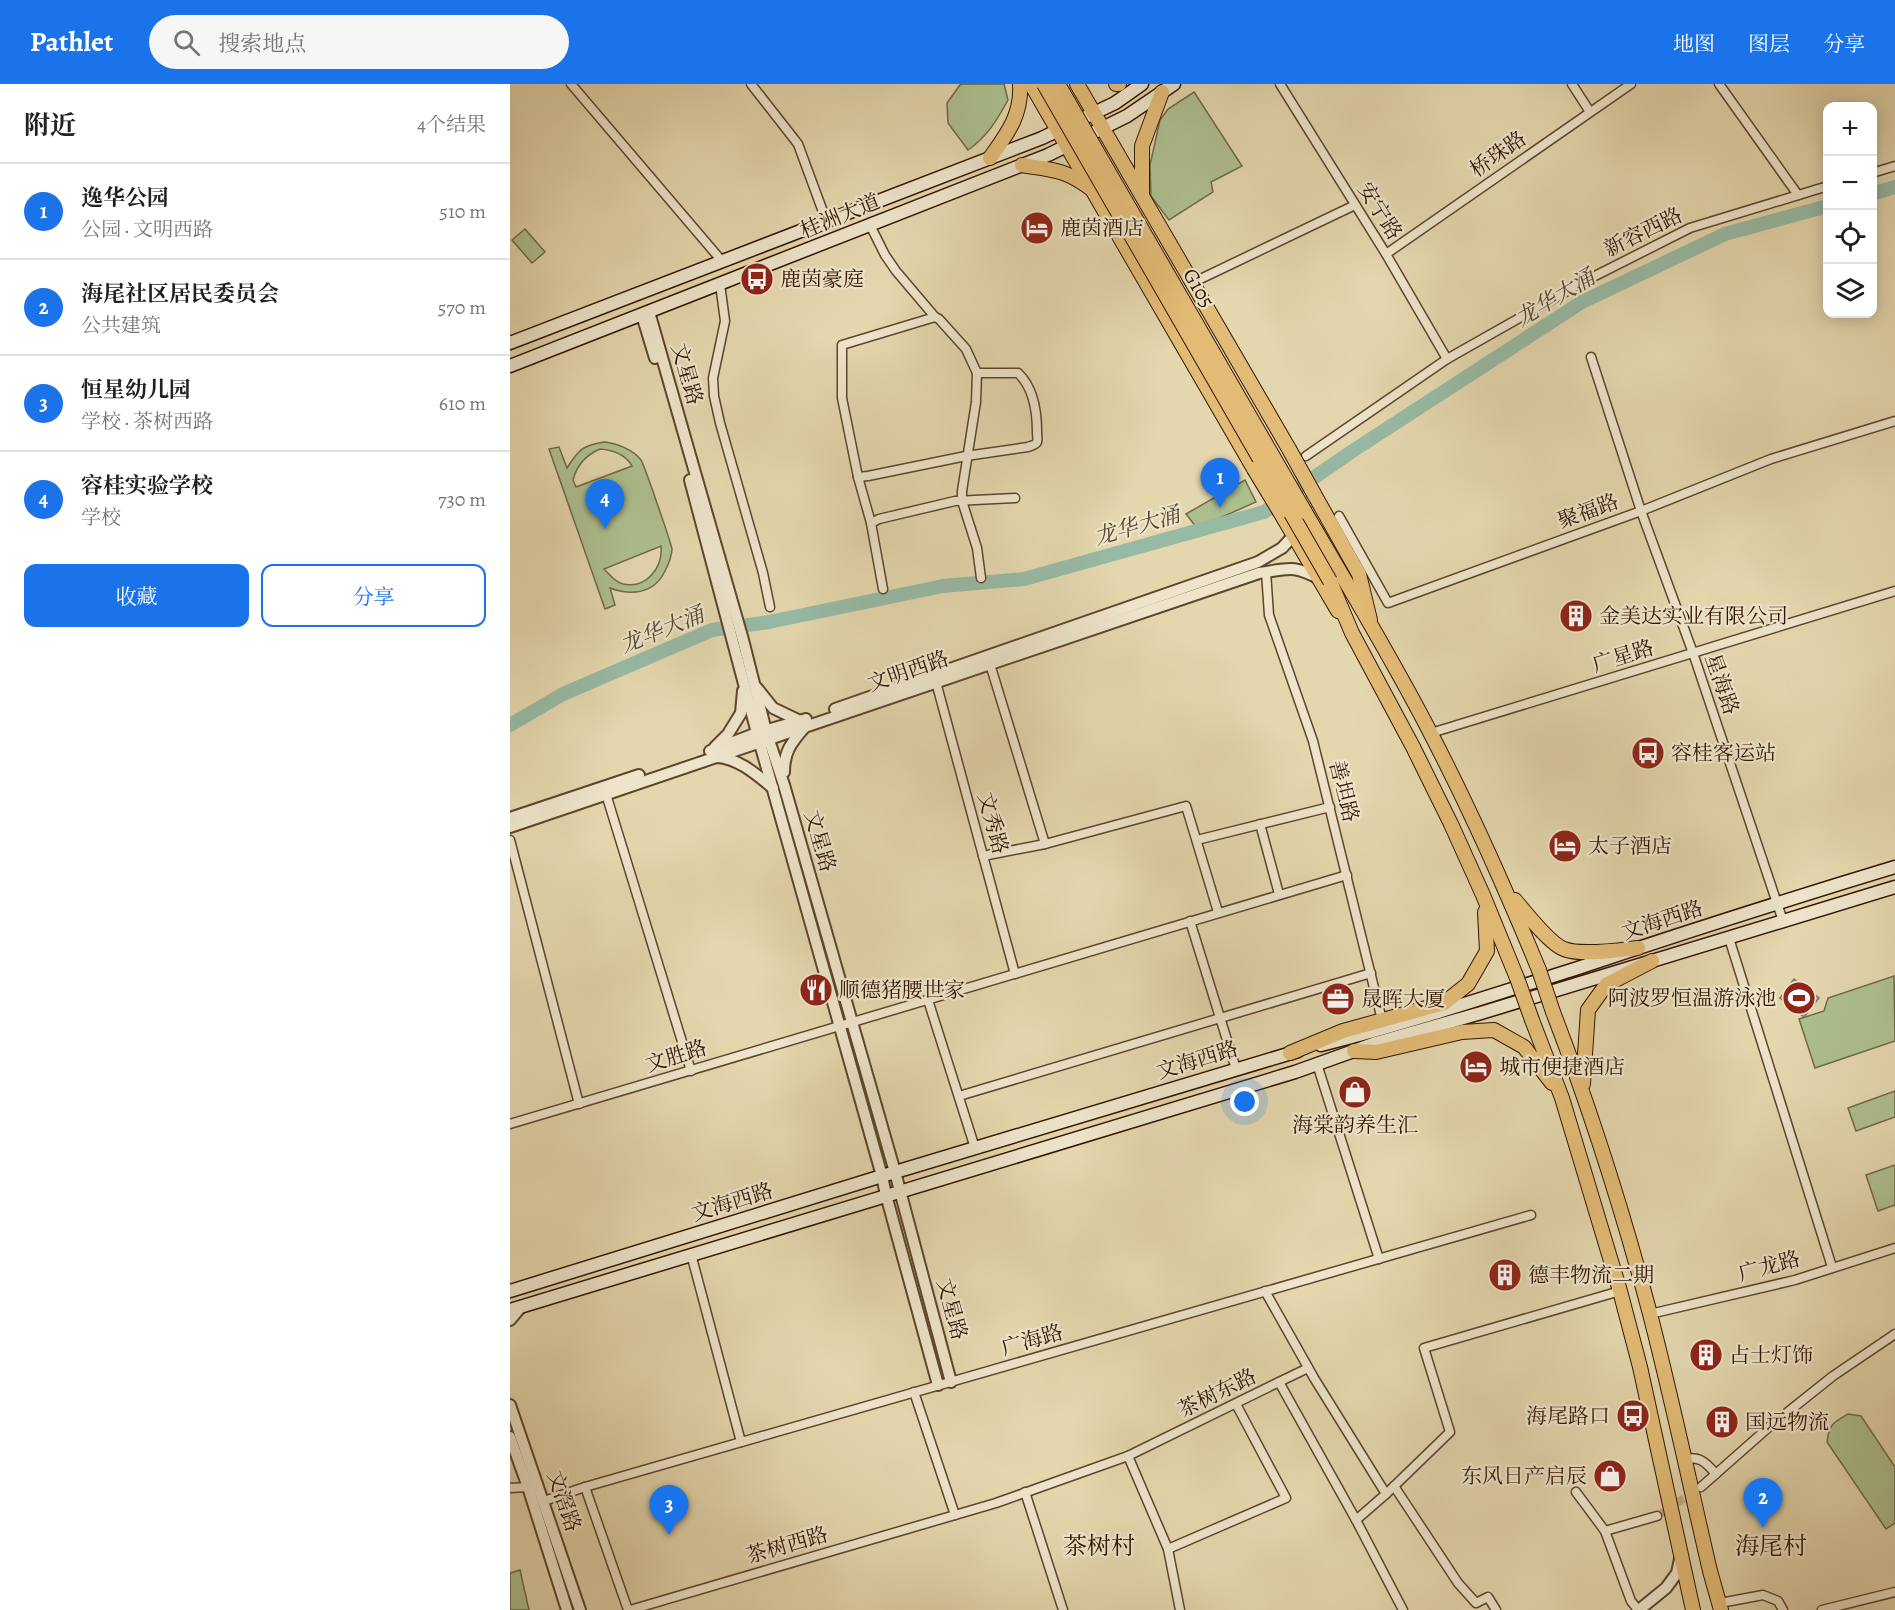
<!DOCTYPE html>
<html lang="zh">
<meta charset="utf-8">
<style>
:root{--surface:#fff;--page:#f6f6f6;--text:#202124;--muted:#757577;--line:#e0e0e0;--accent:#1a73e8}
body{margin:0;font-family:Alegreya,"Noto Serif SC",serif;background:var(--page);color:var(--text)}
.controls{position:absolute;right:18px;top:18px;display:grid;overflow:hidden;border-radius:12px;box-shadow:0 3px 15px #0003}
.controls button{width:54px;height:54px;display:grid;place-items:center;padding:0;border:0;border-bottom:2px solid var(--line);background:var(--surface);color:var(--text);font:30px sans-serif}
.you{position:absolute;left:735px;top:1018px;width:21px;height:21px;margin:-15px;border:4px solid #fff;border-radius:50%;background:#1a73e8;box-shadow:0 0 0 9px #1a73e833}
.badge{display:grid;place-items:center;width:39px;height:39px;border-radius:50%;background:var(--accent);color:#fff;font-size:20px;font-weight:700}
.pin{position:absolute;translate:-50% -50px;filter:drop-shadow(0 2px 3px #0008)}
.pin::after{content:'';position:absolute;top:32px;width:21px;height:18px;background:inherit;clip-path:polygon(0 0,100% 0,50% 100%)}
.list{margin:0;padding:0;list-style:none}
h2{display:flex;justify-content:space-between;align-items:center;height:78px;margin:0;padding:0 24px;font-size:26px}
h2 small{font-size:20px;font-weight:400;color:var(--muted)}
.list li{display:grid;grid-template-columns:39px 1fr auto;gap:18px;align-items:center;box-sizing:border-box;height:96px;padding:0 24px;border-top:2px solid var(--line)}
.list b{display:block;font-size:22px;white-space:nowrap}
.list p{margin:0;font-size:20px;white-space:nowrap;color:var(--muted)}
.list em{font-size:20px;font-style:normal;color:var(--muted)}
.actions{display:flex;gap:12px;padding:18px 24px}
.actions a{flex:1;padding:14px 0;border:2px solid var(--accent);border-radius:12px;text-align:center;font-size:21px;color:var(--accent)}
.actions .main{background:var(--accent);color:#fff}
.icon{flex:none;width:33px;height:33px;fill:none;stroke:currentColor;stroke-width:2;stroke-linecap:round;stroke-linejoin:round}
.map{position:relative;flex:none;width:1385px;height:1526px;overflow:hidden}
header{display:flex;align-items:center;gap:36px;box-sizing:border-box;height:84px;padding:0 30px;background:var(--accent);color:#fff}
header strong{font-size:28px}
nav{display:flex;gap:33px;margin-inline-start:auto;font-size:21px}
.search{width:420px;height:54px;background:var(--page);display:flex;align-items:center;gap:15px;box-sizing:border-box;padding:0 21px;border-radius:33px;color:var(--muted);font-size:22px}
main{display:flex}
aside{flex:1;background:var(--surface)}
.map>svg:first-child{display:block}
.green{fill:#aebf8e;stroke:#706a48;stroke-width:1.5;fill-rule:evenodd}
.water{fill:#97baa5;stroke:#6f7863;stroke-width:1.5}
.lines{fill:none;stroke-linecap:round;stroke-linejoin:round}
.river{stroke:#97baa5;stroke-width:14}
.minor-tunnel{stroke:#c1af8b;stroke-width:8;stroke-dasharray:8 4;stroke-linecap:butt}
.minor-casing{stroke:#5f442c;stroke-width:11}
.tertiary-casing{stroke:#5f442c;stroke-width:14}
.secondary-casing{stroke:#331401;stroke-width:15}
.primary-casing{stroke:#331401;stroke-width:16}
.trunk-casing{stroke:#331401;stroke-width:16}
.minor{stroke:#ede4ca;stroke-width:8}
.tertiary{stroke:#ede4ca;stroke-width:10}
.secondary{stroke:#ede4ca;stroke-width:12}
.primary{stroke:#e2bb76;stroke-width:14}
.trunk{stroke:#e2bb76;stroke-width:14}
.primary-bridge-casing{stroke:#331401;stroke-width:16;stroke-linecap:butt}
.trunk-bridge-casing{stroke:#331401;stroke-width:16;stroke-linecap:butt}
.primary-bridge{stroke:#e2bb76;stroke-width:14}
.trunk-bridge{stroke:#e2bb76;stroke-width:14}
.labels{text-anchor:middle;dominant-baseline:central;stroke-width:4.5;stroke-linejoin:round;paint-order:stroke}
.street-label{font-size:21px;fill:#331401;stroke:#ede4ca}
.poi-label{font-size:21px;fill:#331401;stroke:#ede4ca;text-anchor:start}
.water-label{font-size:22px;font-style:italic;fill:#514632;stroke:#ede4ca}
.quarter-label{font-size:24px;fill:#331401;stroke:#ede4ca}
</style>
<header>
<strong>Pathlet</strong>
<div class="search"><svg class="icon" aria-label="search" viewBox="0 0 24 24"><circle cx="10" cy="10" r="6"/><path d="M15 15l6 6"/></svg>搜索地点</div>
<nav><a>地图</a><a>图层</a><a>分享</a></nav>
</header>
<main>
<aside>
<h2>附近<small>4个结果</small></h2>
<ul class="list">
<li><span class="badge">1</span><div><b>逸华公园</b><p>公园 · 文明西路</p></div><em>510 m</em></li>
<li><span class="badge">2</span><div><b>海尾社区居民委员会</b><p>公共建筑</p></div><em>570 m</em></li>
<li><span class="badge">3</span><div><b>恒星幼儿园</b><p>学校 · 茶树西路</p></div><em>610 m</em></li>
<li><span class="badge">4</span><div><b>容桂实验学校</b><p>学校</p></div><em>730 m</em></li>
</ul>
<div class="actions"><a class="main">收藏</a><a>分享</a></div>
</aside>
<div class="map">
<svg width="1385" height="1526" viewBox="0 0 1385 1526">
<rect width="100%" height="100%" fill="#e4d6ad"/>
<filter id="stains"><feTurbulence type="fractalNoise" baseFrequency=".00333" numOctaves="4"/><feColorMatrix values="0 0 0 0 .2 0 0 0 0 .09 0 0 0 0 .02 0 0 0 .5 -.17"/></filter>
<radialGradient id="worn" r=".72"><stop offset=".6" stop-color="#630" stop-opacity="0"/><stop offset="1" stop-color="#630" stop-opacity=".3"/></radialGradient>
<g class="green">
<path d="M453,0H494L498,16C487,36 477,53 458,66L438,39L437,19L450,1Z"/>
<path d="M684,8L732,82L701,98L703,108L659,136L641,112L640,81L650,36L658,25Z"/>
<path d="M15,145L35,168L22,179L2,156Z"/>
<path d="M94,358C106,359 124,366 131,376C134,380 161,459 162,465C162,472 158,481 155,487C144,510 121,512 100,504L105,521L95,525L39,365L49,363L57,384C69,365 72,362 94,358ZM90,365C104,366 115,370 122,382L66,403L63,396C67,380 76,371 90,365ZM151,462C153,483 137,505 113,500C105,498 100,491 94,485Z"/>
<path d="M735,396L746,418L687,444L676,430Z"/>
<path d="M1384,892L1385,957L1305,984L1289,935L1314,927L1318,914Z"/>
<path d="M1385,1007V1033L1346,1047L1338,1024Z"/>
<path d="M1385,1081V1121L1368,1127L1356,1091Z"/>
<path d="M1338,1330L1351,1332L1385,1383V1439L1376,1445L1317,1358C1319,1340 1323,1339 1338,1330Z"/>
<path d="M10,1486L19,1526H0V1489Z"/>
</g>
<path class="water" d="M1284,895L1309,914L1294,933L1270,914Z"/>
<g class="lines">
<g class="river">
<path d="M1362,110L1385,103"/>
<path d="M0,641L53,610L202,546L259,538L433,502L514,495L754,428L844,366L1072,218L1215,150L1318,122"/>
</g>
<path class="minor-tunnel" d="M1147,1432L1185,1407"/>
<defs>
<g id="minor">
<path d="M61,0L211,176"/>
<path d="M241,0L288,60L316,136"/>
<path d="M770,0L876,170L937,275"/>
<path d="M1062,0L1080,28"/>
<path d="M1209,0L1288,111"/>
<path d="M1362,89L1385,82"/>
<path d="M360,141L375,171L386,187L425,233L429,235L456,265L467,289L466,318L452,407V417L467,464L471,494"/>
<path d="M876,170L1121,0"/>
<path d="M682,199L845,121"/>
<path d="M210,200L215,237L203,294L204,312L210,339L253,489L260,523"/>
<path d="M1081,273L1131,427L1183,569L1273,837"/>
<path d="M796,372L937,275L1073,198L1180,144L1318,102"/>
<path d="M348,393L358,392L456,372L518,363C520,362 526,361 527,358C528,355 527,352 527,348C527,327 524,304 508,289H467"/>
<path d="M829,432L878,519L1131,427L1261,375L1385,337"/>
<path d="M361,439L369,435L445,417L505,414"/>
<path d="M756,488L759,531L803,657L872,936"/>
<path d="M373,505L361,439L348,393L332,314V261L425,233"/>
<path d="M480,580L535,760"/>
<path d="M426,598L505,890"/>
<path d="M921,649L1385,507"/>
<path d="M96,710L181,987"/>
<path d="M750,740L769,810"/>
<path d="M0,756L69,1020"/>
<path d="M687,756L820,723"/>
<path d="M473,772L535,760L676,722L708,828"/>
<path d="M680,837L726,985"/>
<path d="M1219,854L1322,1183"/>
<path d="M418,916L465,1064"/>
<path d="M807,980L869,1175"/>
<path d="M449,1012L861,889"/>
<path d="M0,1040L837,791"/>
<path d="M181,1170L231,1358"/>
<path d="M755,1207L804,1294L876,1410"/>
<path d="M1140,1230L1285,1196L1385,1164"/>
<path d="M769,1298L798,1284"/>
<path d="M404,1308L445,1431"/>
<path d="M618,1372L658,1465L670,1526"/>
<path d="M1174,1375C1191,1372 1196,1379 1206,1390"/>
<path d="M884,1402L948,1499L966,1519L978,1513L986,1526"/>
<path d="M75,1403L118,1526"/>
<path d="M1191,1403L1259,1343L1323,1292L1385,1250"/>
<path d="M0,1404L18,1403"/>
<path d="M515,1408L553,1526"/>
<path d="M1066,1408L1095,1447L1121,1517L1128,1526"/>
<path d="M34,1417L75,1403L1021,1131"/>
<path d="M846,1436L876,1410L940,1348L914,1264L1110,1207"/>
<path d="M1095,1447L1147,1432"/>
<path d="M658,1465L776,1414L726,1320"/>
<path d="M1210,1519L1253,1511L1268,1517L1273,1526"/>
<path d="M120,1526L486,1419L618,1372L769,1298L846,1436L893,1526"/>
<path d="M1312,1526L1385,1508"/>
</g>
<g id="tertiary">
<path d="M139,228L233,556L256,647L274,701L385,1088L441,1298"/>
<path d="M132,231L145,274"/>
<path d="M180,396L247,649L372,1092L376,1111L428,1301"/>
<path d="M247,604L263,624L290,637"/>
<path d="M325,625L748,478L772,464L783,452"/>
<path d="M205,663L218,650L231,629L233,607"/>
<path d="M200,667L247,649L296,635"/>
<path d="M207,673C228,674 247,691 263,704"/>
<path d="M274,688C274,668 281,659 294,644"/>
<path d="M0,734L129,691"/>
<path d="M0,743L749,489C779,485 782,480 810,495"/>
<path d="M0,1236L11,1223"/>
<path d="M0,1321L70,1526"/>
<path d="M0,1353L18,1403L57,1526"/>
<path d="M1129,1526L1156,1504L1167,1489L1170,1475"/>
</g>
<g id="secondary">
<path d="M0,259L532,54L605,19L632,0"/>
<path d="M0,282L538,71L617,32L664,0"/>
<path d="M811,961C898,939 983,911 1068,884C1173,849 1279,815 1385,783"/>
<path d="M0,1207L372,1092L788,967"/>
<path d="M0,1226L785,988L866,959L971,929L1385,803"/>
</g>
<g id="primary">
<path d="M521,0L744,385"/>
<path d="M567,0L779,365"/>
<path d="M606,0H609"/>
<path d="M480,74C497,50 512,31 510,0"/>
<path d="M512,81C542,86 554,85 580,104"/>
<path d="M632,111V62L652,8"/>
<path d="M804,410L849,490L860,536"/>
<path d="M770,428L828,527"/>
</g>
<g id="trunk">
<path d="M795,428C838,502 882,574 921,650C961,727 996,806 1029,886"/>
<path d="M820,497L842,549L903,663L941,740L973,811L1007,894"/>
<path d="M1005,816C1015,828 1040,860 1054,865C1071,872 1110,866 1128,864"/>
<path d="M1043,928C1081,1027 1113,1128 1140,1230C1162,1315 1180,1401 1200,1487L1211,1526"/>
<path d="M1022,936L1052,1014L1110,1207L1130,1283L1183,1526"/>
<path d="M844,967L866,968L952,948L984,946L1014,963L1042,999"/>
<path d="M780,969L833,947L934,919L958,900L977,867L975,828"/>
<path d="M1073,1000L1078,926L1096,901L1142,877"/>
</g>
</defs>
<use href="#minor" class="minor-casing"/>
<use href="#tertiary" class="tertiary-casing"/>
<use href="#secondary" class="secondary-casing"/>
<use href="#primary" class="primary-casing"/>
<use href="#trunk" class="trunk-casing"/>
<use href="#minor" class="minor"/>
<use href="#tertiary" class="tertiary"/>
<use href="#secondary" class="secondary"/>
<use href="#primary" class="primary"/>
<use href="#trunk" class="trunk"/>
<defs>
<g id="primary-bridge">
<path d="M779,365L804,410"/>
<path d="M744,385L770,428"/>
</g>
<g id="trunk-bridge">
<path d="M534,0L820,497"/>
<path d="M548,0L795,428"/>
<path d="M1029,886L1043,928"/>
<path d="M1007,894L1022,936"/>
</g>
</defs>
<use href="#primary-bridge" class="primary-bridge-casing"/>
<use href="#trunk-bridge" class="trunk-bridge-casing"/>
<use href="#primary-bridge" class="primary-bridge"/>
<use href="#trunk-bridge" class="trunk-bridge"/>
</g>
<defs>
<symbol id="hotel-disc" viewBox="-11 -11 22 22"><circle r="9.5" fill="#8f2418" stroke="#ede4ca"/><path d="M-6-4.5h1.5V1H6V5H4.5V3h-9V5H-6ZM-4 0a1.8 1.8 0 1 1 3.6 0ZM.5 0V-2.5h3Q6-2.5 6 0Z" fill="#fff"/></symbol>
<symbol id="bus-disc" viewBox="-11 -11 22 22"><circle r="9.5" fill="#8f2418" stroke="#ede4ca"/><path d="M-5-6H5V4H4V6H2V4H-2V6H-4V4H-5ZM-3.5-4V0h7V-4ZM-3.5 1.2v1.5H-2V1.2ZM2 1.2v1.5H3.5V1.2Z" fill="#fff"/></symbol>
<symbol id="building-disc" viewBox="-11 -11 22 22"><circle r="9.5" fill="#8f2418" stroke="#ede4ca"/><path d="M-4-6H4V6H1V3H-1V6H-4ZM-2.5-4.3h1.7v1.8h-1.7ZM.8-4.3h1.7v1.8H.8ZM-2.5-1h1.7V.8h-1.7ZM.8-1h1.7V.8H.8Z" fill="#fff"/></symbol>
<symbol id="restaurant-disc" viewBox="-11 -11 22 22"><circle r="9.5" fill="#8f2418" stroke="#ede4ca"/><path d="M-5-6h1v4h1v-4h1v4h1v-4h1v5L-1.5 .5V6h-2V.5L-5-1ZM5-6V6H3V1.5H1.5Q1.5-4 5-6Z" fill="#fff"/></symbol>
<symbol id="stadium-disc" viewBox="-11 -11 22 22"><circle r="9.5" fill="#8f2418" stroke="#ede4ca"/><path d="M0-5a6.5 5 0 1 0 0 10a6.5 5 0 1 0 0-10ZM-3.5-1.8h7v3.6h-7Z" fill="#fff"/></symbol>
<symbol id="office-disc" viewBox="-11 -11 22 22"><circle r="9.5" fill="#8f2418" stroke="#ede4ca"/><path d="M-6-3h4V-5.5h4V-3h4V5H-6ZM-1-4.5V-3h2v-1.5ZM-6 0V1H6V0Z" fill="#fff"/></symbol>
<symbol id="shop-disc" viewBox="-11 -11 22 22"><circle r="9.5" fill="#8f2418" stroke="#ede4ca"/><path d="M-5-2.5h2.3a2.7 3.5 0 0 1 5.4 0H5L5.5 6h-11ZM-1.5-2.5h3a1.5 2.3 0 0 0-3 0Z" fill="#fff"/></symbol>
</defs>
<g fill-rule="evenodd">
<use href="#hotel-disc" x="508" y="125" width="38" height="38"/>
<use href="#bus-disc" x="228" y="176" width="38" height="38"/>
<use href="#building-disc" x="1047" y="513" width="38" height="38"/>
<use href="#bus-disc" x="1119" y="650" width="38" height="38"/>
<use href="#hotel-disc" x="1036" y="743" width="38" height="38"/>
<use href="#restaurant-disc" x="287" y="887" width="38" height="38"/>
<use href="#stadium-disc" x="1270" y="895" width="38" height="38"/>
<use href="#office-disc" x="809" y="896" width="38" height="38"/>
<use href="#hotel-disc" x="947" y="964" width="38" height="38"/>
<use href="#shop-disc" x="826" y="989" width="38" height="38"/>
<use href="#building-disc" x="976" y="1172" width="38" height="38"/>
<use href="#building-disc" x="1177" y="1252" width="38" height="38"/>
<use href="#bus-disc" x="1104" y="1313" width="38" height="38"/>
<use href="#building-disc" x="1193" y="1319" width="38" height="38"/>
<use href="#shop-disc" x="1081" y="1373" width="38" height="38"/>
</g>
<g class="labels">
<g class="street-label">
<text transform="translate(988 70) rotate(-35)">桥珠路</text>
<text transform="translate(870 127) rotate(58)">安宁路</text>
<text transform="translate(330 132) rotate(-22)">桂洲大道</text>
<text transform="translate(1133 148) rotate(-26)">新容西路</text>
<text transform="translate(689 204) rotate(60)">G105</text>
<text transform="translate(177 290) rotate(74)">文星路</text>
<text transform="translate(1078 427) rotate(-20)">聚福路</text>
<text transform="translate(1113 572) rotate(-17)">广星路</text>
<text transform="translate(398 587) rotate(-19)">文明西路</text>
<text transform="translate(1212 600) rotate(71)">星海路</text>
<text transform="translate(834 707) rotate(76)">善坦路</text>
<text transform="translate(483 739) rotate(75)">文秀路</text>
<text transform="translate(310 757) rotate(74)">文星路</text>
<text transform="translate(1152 836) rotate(-18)">文海西路</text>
<text transform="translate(166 972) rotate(-17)">文胜路</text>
<text transform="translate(687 976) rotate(-17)">文海西路</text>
<text transform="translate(222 1118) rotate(-17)">文海西路</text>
<text transform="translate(1259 1182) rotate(-15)">广龙路</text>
<text transform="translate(442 1225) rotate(75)">文星路</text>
<text transform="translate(522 1256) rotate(-16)">广海路</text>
<text transform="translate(707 1309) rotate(-26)">茶树东路</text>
<text transform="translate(54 1417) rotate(71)">文滘路</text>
<text transform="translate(277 1461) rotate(-16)">茶树西路</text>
</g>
<g class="poi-label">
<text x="550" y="144">鹿茵酒店</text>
<text x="270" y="195">鹿茵豪庭</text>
<text x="1089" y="532">金美达实业有限公司</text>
<text x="1161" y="669">容桂客运站</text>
<text x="1078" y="762">太子酒店</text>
<text x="329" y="906">顺德猪腰世家</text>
<text x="1266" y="914" text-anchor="end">阿波罗恒温游泳池</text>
<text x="851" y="915">晟晖大厦</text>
<text x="989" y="983">城市便捷酒店</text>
<text x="845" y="1041" text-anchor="middle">海棠韵养生汇</text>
<text x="1018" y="1191">德丰物流二期</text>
<text x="1219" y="1271">占士灯饰</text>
<text x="1100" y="1332" text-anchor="end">海尾路口</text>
<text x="1235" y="1338">国远物流</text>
<text x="1077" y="1392" text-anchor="end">东风日产启辰</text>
</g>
<g class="water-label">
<text transform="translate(1045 214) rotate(-31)">龙华大涌</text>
<text transform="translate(627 442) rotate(-16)">龙华大涌</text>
<text transform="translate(152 546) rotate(-22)">龙华大涌</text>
</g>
<g class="quarter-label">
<text x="589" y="1462">茶树村</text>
<text x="1261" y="1462">海尾村</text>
</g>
</g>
<rect width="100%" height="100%" filter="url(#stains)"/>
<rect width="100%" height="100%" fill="url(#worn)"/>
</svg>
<div class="controls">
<button>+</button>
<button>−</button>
<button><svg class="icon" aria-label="locate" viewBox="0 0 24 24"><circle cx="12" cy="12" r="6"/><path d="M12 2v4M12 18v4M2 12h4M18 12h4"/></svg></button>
<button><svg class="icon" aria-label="layers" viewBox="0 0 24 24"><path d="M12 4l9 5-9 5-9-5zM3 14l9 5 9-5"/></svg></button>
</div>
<div class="you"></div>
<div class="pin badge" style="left:710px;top:424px">1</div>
<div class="pin badge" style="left:1253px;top:1444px">2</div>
<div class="pin badge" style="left:159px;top:1451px">3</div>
<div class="pin badge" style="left:95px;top:445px">4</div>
</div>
</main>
